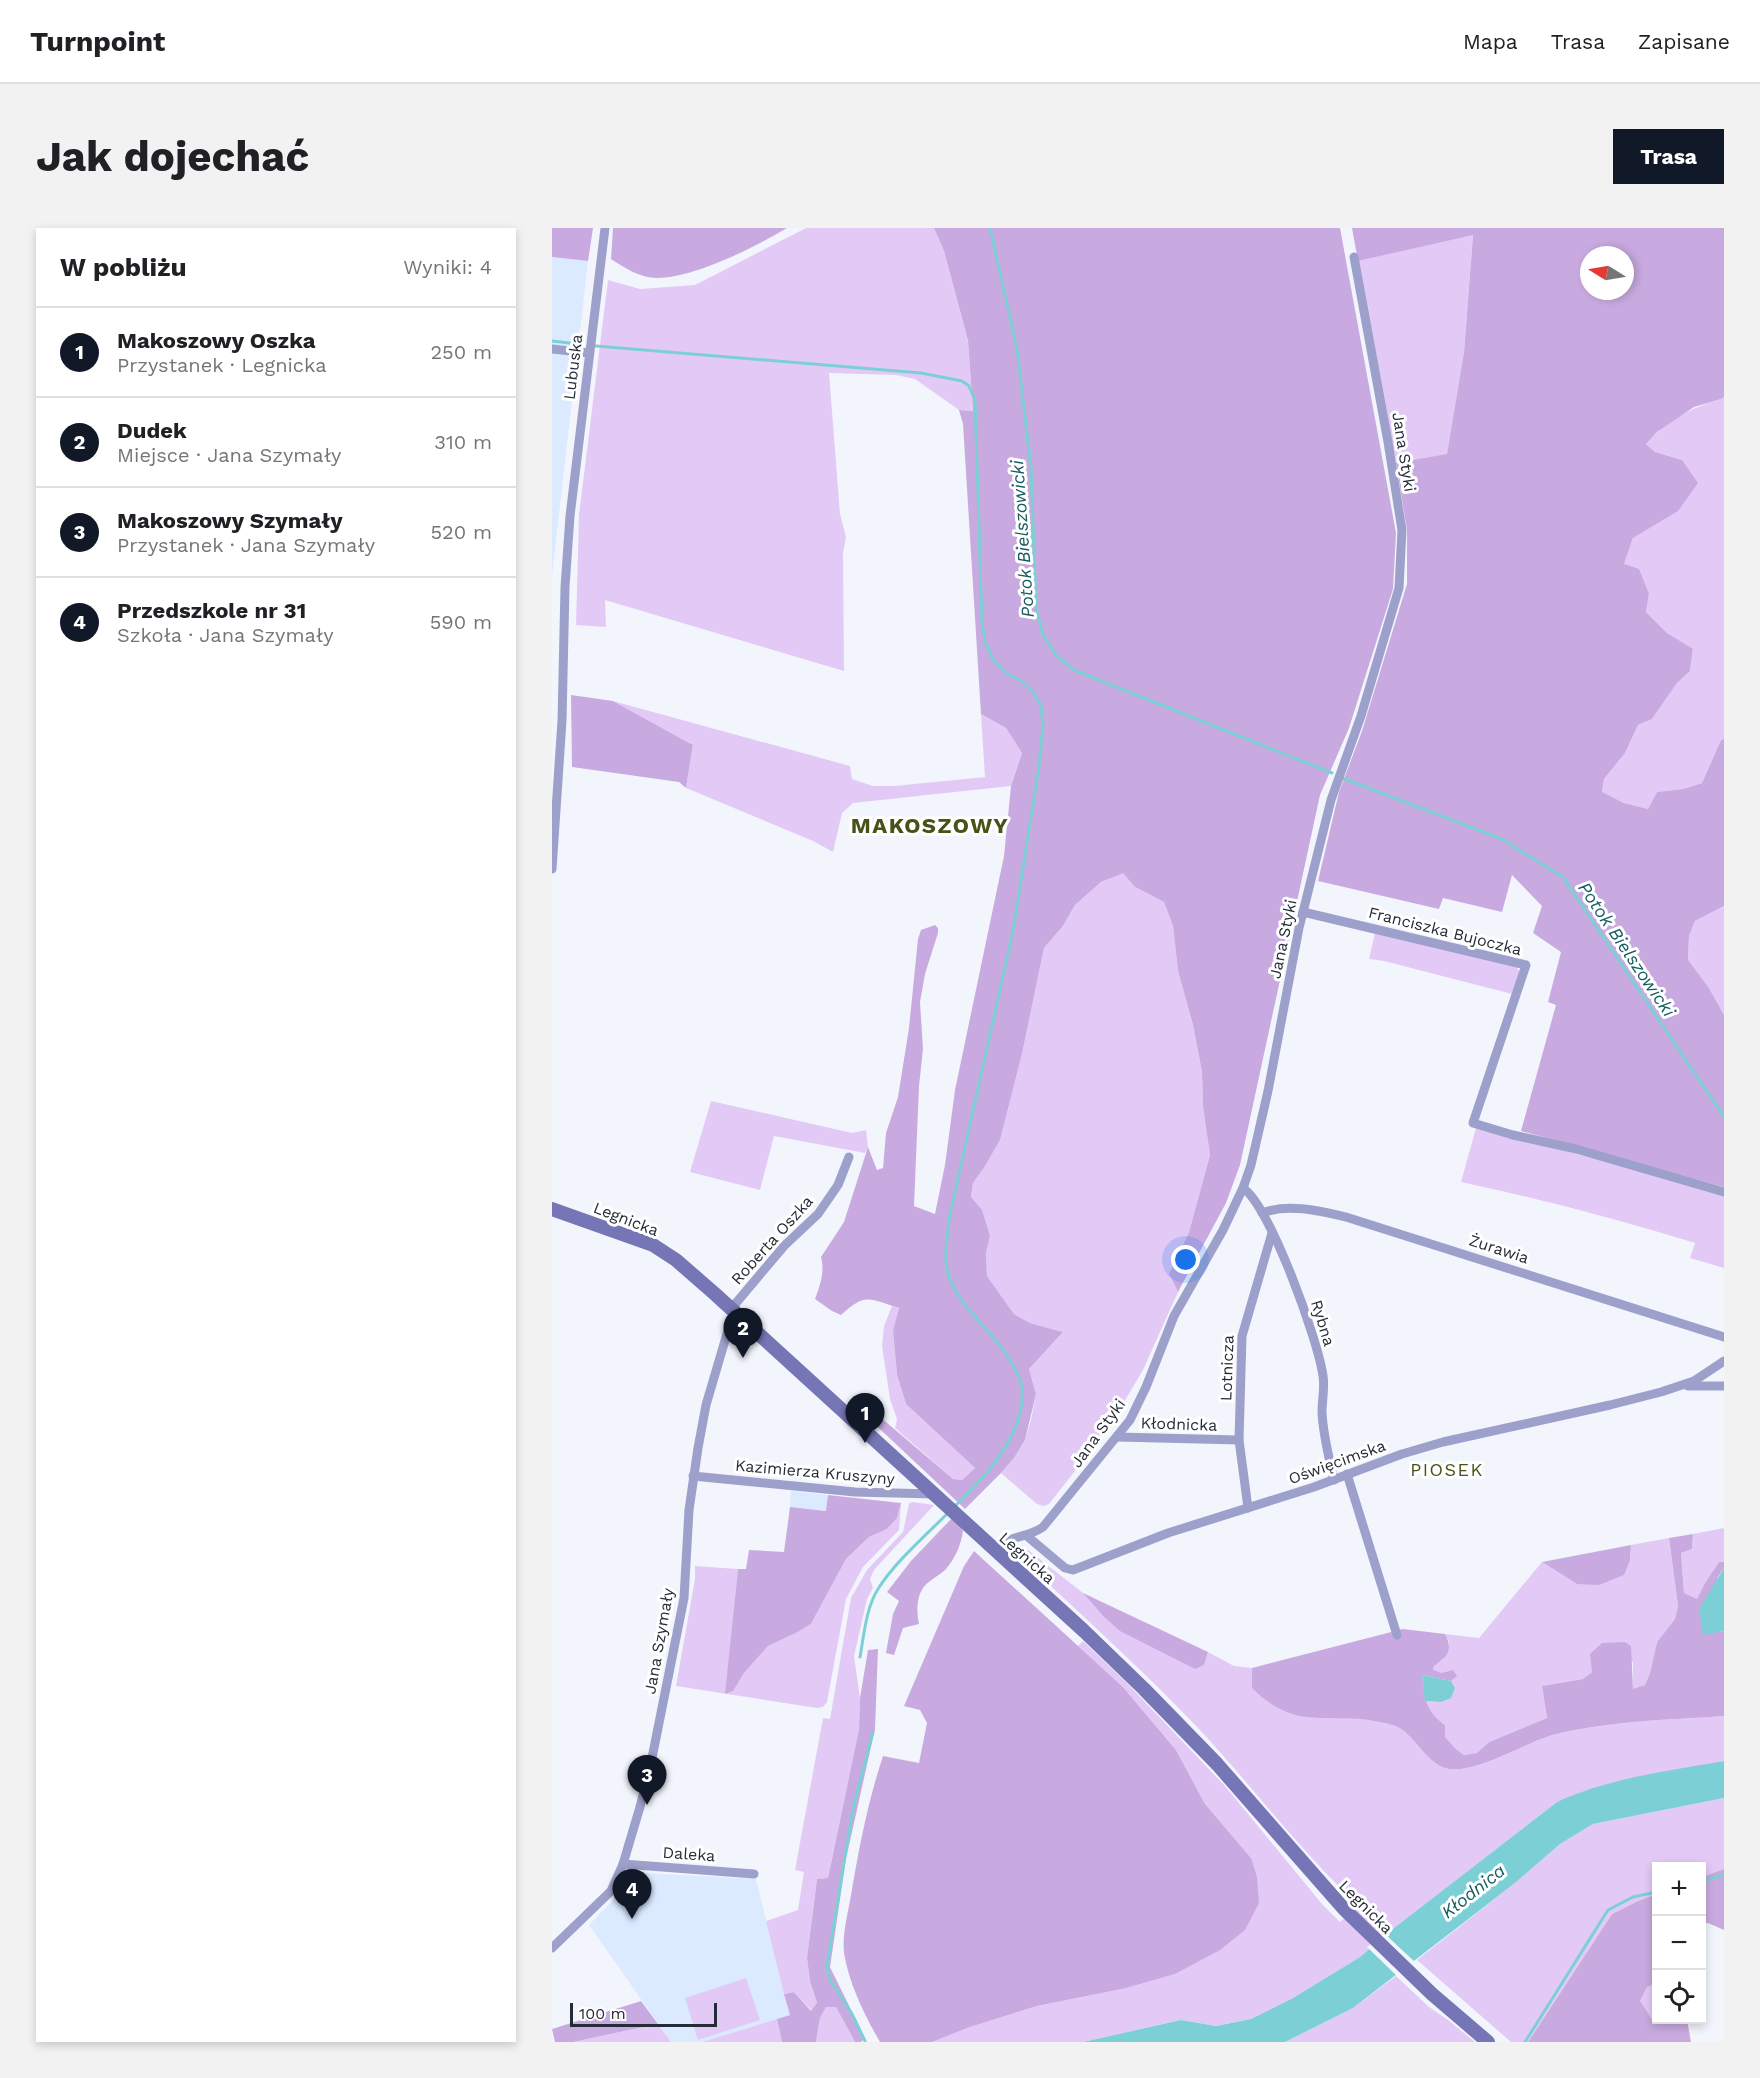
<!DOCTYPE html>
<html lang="pl">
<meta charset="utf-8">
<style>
:root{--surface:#fff;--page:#f2f2f2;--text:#202124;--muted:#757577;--line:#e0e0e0;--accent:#111827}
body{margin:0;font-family:"Work Sans",sans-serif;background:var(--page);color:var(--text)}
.controls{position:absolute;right:18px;bottom:18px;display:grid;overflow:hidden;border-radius:0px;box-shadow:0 3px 9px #0003}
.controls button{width:54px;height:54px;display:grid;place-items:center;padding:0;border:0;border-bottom:2px solid var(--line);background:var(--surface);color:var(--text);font:30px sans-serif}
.compass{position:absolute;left:1028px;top:18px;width:54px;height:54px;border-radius:50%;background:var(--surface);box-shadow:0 3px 9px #0003;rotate:281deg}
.scale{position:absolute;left:18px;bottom:15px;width:147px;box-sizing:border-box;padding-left:6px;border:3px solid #242c37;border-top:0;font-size:16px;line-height:21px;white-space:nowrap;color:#242c37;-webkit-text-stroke:4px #fff;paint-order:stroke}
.you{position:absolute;left:634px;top:1032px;width:21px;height:21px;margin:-15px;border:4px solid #fff;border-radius:50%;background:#1a73e8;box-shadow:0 0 0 9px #1a73e833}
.badge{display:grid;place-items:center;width:39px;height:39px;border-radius:50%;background:var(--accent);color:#fff;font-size:20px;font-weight:700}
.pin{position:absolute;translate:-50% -50px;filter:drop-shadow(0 2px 3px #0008)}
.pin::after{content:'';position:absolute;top:32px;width:21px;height:18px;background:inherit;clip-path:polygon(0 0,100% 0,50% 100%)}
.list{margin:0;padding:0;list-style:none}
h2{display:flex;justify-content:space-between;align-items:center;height:78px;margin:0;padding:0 24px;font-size:26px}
h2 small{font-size:20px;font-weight:400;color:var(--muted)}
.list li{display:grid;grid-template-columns:39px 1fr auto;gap:18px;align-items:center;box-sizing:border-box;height:90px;padding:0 24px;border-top:2px solid var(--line)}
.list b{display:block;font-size:22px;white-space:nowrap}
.list p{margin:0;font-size:20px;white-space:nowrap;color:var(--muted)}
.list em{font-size:20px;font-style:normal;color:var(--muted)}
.icon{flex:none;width:33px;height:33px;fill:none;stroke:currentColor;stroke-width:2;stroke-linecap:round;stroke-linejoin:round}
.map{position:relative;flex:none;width:1172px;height:1814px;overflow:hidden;border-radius:0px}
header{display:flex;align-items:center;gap:36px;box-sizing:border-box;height:84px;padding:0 30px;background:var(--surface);border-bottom:2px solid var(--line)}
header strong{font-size:28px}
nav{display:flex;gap:33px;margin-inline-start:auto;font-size:21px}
.intro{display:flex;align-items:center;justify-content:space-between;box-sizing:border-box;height:144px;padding:0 36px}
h1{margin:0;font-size:42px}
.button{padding:15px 27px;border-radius:0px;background:var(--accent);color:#fff;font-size:21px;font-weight:700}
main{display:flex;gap:36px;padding:0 36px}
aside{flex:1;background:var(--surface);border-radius:0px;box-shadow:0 3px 9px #0003}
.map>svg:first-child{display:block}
.built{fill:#dbeaff}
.green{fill:#e3caf6}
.forest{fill:#c9aae0;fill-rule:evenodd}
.water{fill:#7cd0d5}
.pier{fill:#f2f6fc}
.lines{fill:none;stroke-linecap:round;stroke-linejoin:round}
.stream{stroke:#7cd0d5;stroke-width:3}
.street{stroke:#9ea0cc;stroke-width:9}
.secondary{stroke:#7675b5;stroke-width:14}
.labels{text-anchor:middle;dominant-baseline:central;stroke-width:6;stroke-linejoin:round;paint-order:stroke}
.street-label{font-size:16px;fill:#242c37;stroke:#fff}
.water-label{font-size:18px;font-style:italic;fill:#145c60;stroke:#fff}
.neighbourhood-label{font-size:18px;letter-spacing:1.5px;fill:#485118;stroke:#fff}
.district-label{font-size:22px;font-weight:bold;letter-spacing:1.5px;fill:#485118;stroke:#fff}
</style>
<header>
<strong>Turnpoint</strong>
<nav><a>Mapa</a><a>Trasa</a><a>Zapisane</a></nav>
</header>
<div class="intro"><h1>Jak dojechać</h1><a class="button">Trasa</a></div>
<main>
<aside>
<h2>W pobliżu<small>Wyniki: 4</small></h2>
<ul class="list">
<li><span class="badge">1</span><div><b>Makoszowy Oszka</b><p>Przystanek · Legnicka</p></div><em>250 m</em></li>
<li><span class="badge">2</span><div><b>Dudek</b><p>Miejsce · Jana Szymały</p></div><em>310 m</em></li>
<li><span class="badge">3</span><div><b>Makoszowy Szymały</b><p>Przystanek · Jana Szymały</p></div><em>520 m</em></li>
<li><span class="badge">4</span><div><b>Przedszkole nr 31</b><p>Szkoła · Jana Szymały</p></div><em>590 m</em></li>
</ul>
</aside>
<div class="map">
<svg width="1172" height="1814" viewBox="0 0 1172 1814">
<rect width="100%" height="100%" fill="#f2f6fc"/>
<g class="built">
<path d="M0,29L36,33L0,347Z"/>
<path d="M239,1263L276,1267L275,1283L238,1279Z"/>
<path d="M75,1644L204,1651L238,1787L150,1814H119L37,1697L61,1672Z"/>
</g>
<g class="green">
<path d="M254,0H382L392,23L416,114L421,183L407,182L363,151L344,147L277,145L288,286L294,309L291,326L292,443L53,372L54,399L24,397L27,287L56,52L88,61L143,57Z"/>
<path d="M921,6L912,124L895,227L844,235L806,33Z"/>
<path d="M1172,169V511L1169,512L1150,555L1131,561L1105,564L1096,581L1072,575L1050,565L1052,551L1073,525L1086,497L1100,491L1125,455L1138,443L1141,422L1115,405L1094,384L1097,366L1072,336L1081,310L1126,282L1130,232L1103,224L1094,216C1115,192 1139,180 1169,171Z"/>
<path d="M61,473L298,538L300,551L321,558H342L433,549L429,486L454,500L470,525L459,558L301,575L290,585L281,624L261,613L134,560L141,517Z"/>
<path d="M571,644L583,659L612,674L621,698L626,743L641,797L650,844L651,879L658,927L637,1004L617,1046L626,1064L591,1142L556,1201L497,1276L492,1278L485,1276L449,1245L462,1230L473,1212L479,1192L484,1166L477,1141L511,1104L478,1095L462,1086L435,1048L434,1025L438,1008L419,969L421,955L432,940L448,912L470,826L492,720L511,698L523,677L549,654Z"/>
<path d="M1172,678V787L1157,760L1136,733L1137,708L1143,693Z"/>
<path d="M823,705L964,738L968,745L960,766L832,733L817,731Z"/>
<path d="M159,873L300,905L314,902L316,919L313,925L222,908L208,962L138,944Z"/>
<path d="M924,900L1074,939L1172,968V1040L1138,1030L1143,1015C1066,991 988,971 909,954Z"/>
<path d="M340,1078L347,1080L341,1102L345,1147L354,1176L423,1240L410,1252L401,1251L343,1200L345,1191L338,1171L330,1118L332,1098Z"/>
<path d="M360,1274L382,1277L322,1342L318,1351L321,1360L315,1371L302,1428L308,1470L307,1501L276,1650L265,1651L255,1730L258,1753L265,1775L260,1783L242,1764L232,1766L214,1693L246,1682L252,1644L243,1642L271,1490L278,1491L299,1370L315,1342L351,1304L357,1276Z"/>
<path d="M349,1275L347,1302L311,1339L294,1371L275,1474L271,1479L265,1480L124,1458L143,1351V1338L186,1341L174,1465L181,1462L192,1445L216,1418L244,1405L259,1396L294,1331L317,1309L335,1301L345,1290Z"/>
<path d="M1172,1300V1334H1167L1153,1355L1145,1372L1132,1365L1129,1325L1140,1321L1141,1306Z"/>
<path d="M1117,1310L1126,1378L1123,1391L1105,1414L1098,1445L1093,1457L1081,1462V1434L1040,1444L1031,1451L990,1458L995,1490L937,1514L925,1525L912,1527L905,1522L893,1509V1497L881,1489L873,1473L889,1474L903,1460L899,1453L904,1448L881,1443L882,1438L891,1432L897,1414L893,1406L927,1410L990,1334L1025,1356L1078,1332L1079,1317Z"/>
<path d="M462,1318L476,1322L531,1365L551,1388L652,1437L656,1424L682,1438L700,1440V1460C742,1503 777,1482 827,1494C833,1495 843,1497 849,1501C863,1510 876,1535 893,1540C921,1548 974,1514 1001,1507C1056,1493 1116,1492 1172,1488V1533L1052,1557L1005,1574L842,1700L808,1729L741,1770L699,1791L664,1798L629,1792L531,1814H380L418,1799L485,1778L570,1761L699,1630L653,1576L624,1522L571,1459L526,1418L531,1413L574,1454L673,1558L770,1676L788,1694L806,1677C748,1623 701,1559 647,1501C587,1438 522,1380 459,1321Z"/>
<path d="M1172,1570V1641L1150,1649V1638H1104V1666L1086,1673L1060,1686L976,1814H959L865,1732L963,1655L1008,1616L1041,1596Z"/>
<path d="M844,1748L877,1779L896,1792L923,1814H733L801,1780Z"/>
<path d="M194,1750L208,1792L146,1812L133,1770Z"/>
<path d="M1104,1756V1792H1109L1101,1793L1087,1773L1095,1759Z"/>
<path d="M274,1779H284L303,1814H264L268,1790Z"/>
<path d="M225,1791L230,1814H150Z"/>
<path d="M106,1796L119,1814H21Z"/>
</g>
<g class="forest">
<path d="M0,0H41L36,33L0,29Z"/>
<path d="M61,0H235C203,19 142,50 105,50C88,50 73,40 59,31Z"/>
<path d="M382,0H788L844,305L841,361L797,500L768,567L688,937L674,975L626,1064L617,1046L637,1004L658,927L651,879L650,844L641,797L626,743L621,698L612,674L583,659L571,645L549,654L523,677L511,698L492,720L470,826L448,912L432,940L421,955L419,969L430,982L438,1008L434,1025L435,1048L462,1086L478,1095L511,1104L477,1141L484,1166L473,1212L462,1230L449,1245L413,1281L313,1187L321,1183L401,1251L410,1252L423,1240L354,1176L345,1147L341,1102L347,1080C317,1071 314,1064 289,1087L280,1083L263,1071C268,1058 273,1043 269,1029L292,994L316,919L325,942L331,940L334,905L346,869L357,800L366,711L369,702L383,697L386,700V705L373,746L368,774L371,821L367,858L362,978L383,986L393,937L403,862L452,628L459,558L470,525L454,500L429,486L411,196L407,182L421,183L416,113L392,23Z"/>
<path d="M800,0H1172V169L1169,171L1142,179L1105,204L1094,216L1103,224L1130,232L1146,255L1126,283L1081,310L1072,336L1087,341L1097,366L1094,384L1115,405L1141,421L1138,443L1125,455L1100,491L1086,497L1073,525L1052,551L1050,564L1072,575L1096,581L1105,564L1131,561L1150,555L1169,512L1172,511V678L1143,693L1137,708L1136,732L1157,760L1172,787V959L969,903L1004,777L996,774L1009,724L981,705L990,678L960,647L950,684L891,670L887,681L766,653L787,564L810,503L855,356V302L844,235L895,226L912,124L921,7L806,33ZM1037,27H1073V63H1037Z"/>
<path d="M19,467L61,473L141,517L134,560L127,554L20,539Z"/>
<path d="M276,1267L349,1275L345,1290L335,1301L317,1309L294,1331L259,1396L244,1405L216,1418L192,1445L181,1463L173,1466L186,1341H194L197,1322L232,1324L238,1279L274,1283Z"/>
<path d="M399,1291L406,1295L411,1303C409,1317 403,1331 393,1342C389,1346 383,1349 378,1353C364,1363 364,1381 367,1396L351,1400L342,1427L334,1425L341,1386L347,1373L335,1364L359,1333Z"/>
<path d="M1141,1306L1140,1321L1129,1325L1132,1365L1145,1371L1153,1355L1167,1334H1172V1340L1166,1349L1151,1406L1172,1403V1488C1116,1492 1055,1493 1001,1507C974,1514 921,1548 893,1540C876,1535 863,1510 849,1501C843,1497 833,1495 827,1494C803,1488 779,1492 755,1489C734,1487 714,1475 700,1460V1440L851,1401L893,1406C901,1421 896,1429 882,1438L881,1442L890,1445L901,1442L905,1448L899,1453L870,1447C873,1470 873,1483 893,1497V1509L905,1522L912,1527L925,1525L937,1514L995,1490L990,1458L1031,1451L1040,1444L1038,1426L1050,1415L1073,1414L1079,1418L1081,1461L1093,1457L1098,1445L1105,1414L1123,1391L1126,1378L1117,1310Z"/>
<path d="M1079,1317L1078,1332L1072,1347L1047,1357L1025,1356L990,1334Z"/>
<path d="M422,1323L571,1459L624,1522L653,1576L699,1630L705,1649L707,1675L693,1702L668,1722L623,1746L570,1761L485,1778L418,1799L380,1814H328C313,1788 297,1756 292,1725C290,1706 296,1685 299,1667C307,1620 316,1573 331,1528L367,1535L375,1495L368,1482L352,1478L412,1338Z"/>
<path d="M531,1365L656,1424L652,1437L643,1441L568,1403L551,1388Z"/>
<path d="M326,1421L323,1501L294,1631L278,1739L313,1810L309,1814H303L284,1779H274L268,1790L264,1814H230L225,1791L238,1787L232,1766L242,1764L259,1783L265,1775L258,1753L255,1730L265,1651L276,1650L307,1501L308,1470L316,1422Z"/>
<path d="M1172,1641V1702L1156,1695L1150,1696V1649Z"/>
<path d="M1104,1666V1756L1095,1759L1088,1773L1101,1793L1109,1792H1135L1139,1814H976L1060,1686L1086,1673Z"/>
<path d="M89,1773L106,1796L21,1814H3L0,1801Z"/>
</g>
<g class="water">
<path d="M1172,1340V1403L1151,1407L1147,1381Z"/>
<path d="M870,1447L899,1453L903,1460L899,1470L889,1474L873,1473Z"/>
<path d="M1172,1533V1570L1041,1596L1008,1616L963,1655L801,1780L733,1814H531L629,1792L664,1798L699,1791L741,1770L808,1729L842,1700L1005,1574C1057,1550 1116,1543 1172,1533Z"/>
</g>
<path class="pier" d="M832,1705L865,1736L847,1750L815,1719Z"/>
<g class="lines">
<g class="stream">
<path d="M438,0L465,121L479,240L484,380L491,407L504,427L522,442L780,545"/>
<path d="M0,113L26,116"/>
<path d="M44,118L369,145L410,153L417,158L423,172L430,394L433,414L441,431L454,445L469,453L481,464L489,478L491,496L487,538L461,703L398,986C396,1005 391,1027 396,1045C403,1070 424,1089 440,1108C452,1122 466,1141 470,1159C471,1164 470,1168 470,1173C465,1215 433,1249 403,1278"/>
<path d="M790,550L950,611L1011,649L1172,889"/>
<path d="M308,1429C312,1407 314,1380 326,1361C342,1335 374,1307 396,1285"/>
<path d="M1150,1653L1172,1647"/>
<path d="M313,1813L300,1786L277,1750L275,1737L301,1580L321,1504"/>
<path d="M973,1814L1056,1682L1081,1669L1104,1664"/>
</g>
<g class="street">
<path d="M0,121L37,125"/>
<path d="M0,641L10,493L13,359L18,288L53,0"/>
<path d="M751,684L974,737L921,895L961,907L1024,921L1172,964"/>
<path d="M691,960C718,978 766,1112 771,1148C773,1160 770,1172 770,1184C771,1207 777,1230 782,1252"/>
<path d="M710,985C736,975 768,983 794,989L1172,1109"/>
<path d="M1136,1158H1172"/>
<path d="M565,1209L687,1212"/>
<path d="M795,1246L845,1407"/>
<path d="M141,1248L303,1264L382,1266"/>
<path d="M696,1280L687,1212L690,1108L720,1005"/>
<path d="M475,1308L513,1340L521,1342L616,1305L762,1259L850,1226L891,1214L1058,1177L1109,1164L1142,1153L1172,1133"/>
<path d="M442,1322C454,1307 475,1311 491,1299L578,1192L594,1159L622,1088L671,1002L691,960L699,937L716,863L747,700L779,572L809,488L847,360L850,302L836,214L802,29"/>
<path d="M71,1636L202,1646"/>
<path d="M0,1720L59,1663L71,1636L88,1579L99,1535L132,1370L137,1282L146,1220L154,1177L184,1075L232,1018L266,986L286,957L297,929"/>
</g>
<path class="secondary" d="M0,981L101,1017L124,1032L163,1066L532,1403L592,1461L665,1536L792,1681L880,1766L936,1814"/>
</g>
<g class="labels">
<g class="street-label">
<text transform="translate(21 139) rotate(-83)">Lubuska</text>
<text transform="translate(852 224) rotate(81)">Jana Styki</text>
<text transform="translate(893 703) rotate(14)">Franciszka Bujoczka</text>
<text transform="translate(731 711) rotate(-78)">Jana Styki</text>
<text transform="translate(74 991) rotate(21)">Legnicka</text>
<text transform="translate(220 1012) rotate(-48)">Roberta Oszka</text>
<text transform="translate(947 1021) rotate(18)">Żurawia</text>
<text transform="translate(771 1095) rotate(73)">Rybna</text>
<text transform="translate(675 1140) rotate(-88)">Lotnicza</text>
<text transform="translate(627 1196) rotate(2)">Kłodnicka</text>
<text transform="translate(546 1205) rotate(-54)">Jana Styki</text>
<text transform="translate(785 1234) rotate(-20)">Oświęcimska</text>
<text transform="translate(263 1244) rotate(5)">Kazimierza Kruszyny</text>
<text transform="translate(475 1330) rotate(42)">Legnicka</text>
<text transform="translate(107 1413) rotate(-80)">Jana Szymały</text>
<text transform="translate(137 1626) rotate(4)">Daleka</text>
<text transform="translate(814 1679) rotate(45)">Legnicka</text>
</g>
<g class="water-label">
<text transform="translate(470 311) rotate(-94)">Potok Bielszowicki</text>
<text transform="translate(1075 721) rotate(56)">Potok Bielszowicki</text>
<text transform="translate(921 1663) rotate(-38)">Kłodnica</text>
</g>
<g class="neighbourhood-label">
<text x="895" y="1241">PIOSEK</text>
</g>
<g class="district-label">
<text x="378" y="597">MAKOSZOWY</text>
</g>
</g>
</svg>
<div class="controls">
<button>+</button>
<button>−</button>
<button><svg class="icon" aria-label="locate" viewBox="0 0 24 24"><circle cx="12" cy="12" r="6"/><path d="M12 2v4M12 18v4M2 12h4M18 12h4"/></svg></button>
</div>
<svg class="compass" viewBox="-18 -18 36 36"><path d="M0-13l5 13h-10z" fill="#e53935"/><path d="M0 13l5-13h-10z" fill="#757577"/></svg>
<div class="scale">100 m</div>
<div class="you"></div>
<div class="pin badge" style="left:313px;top:1215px">1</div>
<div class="pin badge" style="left:191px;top:1130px">2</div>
<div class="pin badge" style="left:95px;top:1577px">3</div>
<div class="pin badge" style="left:80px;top:1691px">4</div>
</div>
</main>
